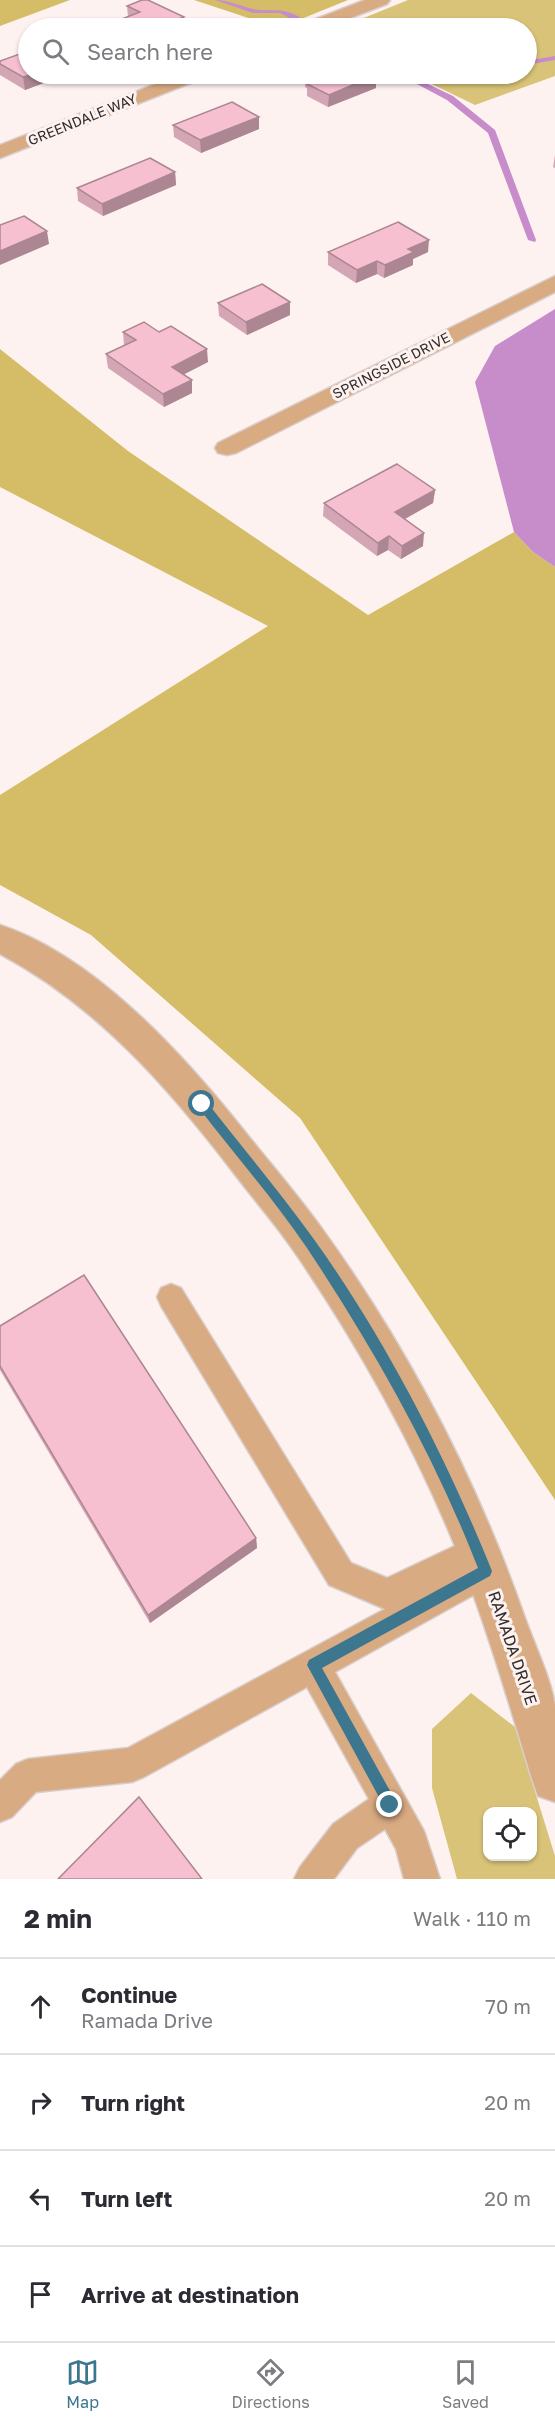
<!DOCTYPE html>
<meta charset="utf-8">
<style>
:root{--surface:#fff;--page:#f7f7f7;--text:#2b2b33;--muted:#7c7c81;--line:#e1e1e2;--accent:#3c768f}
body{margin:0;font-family:"Golos Text",sans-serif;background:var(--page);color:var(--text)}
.controls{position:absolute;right:18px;bottom:18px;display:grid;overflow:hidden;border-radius:12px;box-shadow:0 2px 4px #0004}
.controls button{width:54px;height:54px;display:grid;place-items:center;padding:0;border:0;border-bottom:2px solid var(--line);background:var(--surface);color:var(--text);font:30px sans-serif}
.stop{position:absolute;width:18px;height:18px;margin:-14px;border:4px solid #3c768f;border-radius:50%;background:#fff}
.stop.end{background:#3c768f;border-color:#fff;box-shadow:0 2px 6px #0008}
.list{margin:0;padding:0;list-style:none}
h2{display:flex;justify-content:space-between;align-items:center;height:78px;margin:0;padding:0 24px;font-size:26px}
h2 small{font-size:20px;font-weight:400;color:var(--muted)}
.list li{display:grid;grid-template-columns:39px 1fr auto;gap:18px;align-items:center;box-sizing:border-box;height:96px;padding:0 24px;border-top:2px solid var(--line)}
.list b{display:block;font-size:22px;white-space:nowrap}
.list p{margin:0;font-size:20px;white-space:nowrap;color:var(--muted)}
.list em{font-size:20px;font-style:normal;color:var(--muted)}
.icon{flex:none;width:33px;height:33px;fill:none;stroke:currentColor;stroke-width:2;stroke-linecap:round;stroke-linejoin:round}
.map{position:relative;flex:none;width:555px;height:1879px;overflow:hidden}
.search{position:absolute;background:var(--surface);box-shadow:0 2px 4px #0004;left:18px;right:18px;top:18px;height:66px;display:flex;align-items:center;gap:15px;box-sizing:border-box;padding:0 21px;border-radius:33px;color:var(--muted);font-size:22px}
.sheet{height:462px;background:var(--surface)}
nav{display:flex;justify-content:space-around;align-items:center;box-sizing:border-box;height:84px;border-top:2px solid var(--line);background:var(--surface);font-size:16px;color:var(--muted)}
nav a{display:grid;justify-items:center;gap:3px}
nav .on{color:var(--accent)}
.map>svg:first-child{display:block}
.green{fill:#d8c378;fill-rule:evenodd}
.forest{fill:#d5bd67}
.water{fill:#c78cca}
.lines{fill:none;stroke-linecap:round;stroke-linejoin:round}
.stream{fill:#c78cca;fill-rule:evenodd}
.service-casing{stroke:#d8cfcd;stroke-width:3}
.minor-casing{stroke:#d8cfcd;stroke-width:3}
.service{fill:#d9ab83;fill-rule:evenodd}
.minor{fill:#d9ab83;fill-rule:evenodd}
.wall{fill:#d4a5b4}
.shaded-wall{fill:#ac8692}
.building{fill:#f6c0d1;stroke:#ac8692;stroke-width:1.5}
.route{fill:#3c768f}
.labels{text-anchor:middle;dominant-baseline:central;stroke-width:6;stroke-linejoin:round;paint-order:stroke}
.far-street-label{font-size:14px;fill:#312d2c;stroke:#fdf2f0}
.street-label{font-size:16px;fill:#312d2c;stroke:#fdf2f0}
</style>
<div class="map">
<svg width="555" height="1879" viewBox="0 0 555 1879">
<rect width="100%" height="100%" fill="#fdf2f0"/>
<g class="green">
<path d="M408,0H555V76L475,105L411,74H526V28H339Z"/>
<path d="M471,1693L515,1727L555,1856V1879H457L432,1788V1729ZM488,1812H532V1856H488Z"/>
</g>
<g class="forest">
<path d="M0,0H70L0,26Z"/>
<path d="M194,0H348L279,28Z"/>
<path d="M0,349L128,451L368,615L514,532L533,552L555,567V1500L300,1118L91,935L0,885V795L268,626L0,487Z"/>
</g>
<path class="water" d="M555,309V567L533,552L514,532L475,382L495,346Z"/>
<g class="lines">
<g class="stream">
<path d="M215,0C229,0 240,6 253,9C273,12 285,6 304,20L297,22L280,13H253Z"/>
<path d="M555,56V60L526,65V61Z"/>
<path d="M398,74H407L453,96L495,130L536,240L535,242L528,240L488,133L447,100Z"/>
</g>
<defs>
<path id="service" d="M171,1284L181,1288L351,1563L387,1578L478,1535L489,1540L494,1551L491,1557L497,1560L502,1571L497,1582L335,1672L424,1831L440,1879H404L396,1849L385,1829L357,1848L334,1879H294L300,1867L333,1824L369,1799L307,1687L144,1777L132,1782L36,1792L12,1817L0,1822V1780L16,1764L28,1759L128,1748L385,1609L329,1585L161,1306L157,1297L161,1288Z"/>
<g id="minor">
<path d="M365,0H390L387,4L324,28H300L303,24Z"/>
<path d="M181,74H205L203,78L0,158V145Z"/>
<path d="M555,276V292L236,453L227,455L218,453L215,448L218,443Z"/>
<path d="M0,925C94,956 182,1053 242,1128C269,1162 298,1195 323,1230C408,1348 477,1480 525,1618C535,1646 550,1676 555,1705C555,1715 555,1727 555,1737C555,1759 555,1781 555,1802L538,1796L532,1779C508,1700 485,1621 454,1544C413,1444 359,1347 298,1257C278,1227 255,1201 233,1172C168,1087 96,1005 0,954Z"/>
</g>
</defs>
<use href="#service" class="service-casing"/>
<use href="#minor" class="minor-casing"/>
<use href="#service" class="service"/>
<use href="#minor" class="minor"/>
</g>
<g class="wall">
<path d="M127,6L184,17L185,28H115L114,22L128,17Z"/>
<path d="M0,61L28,74H68L25,90L0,75Z"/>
<path d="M306,75H376V88L328,107L307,96V88L305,87Z"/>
<path d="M259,117V129L201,153L174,137L173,125Z"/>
<path d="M555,155V168L553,167Z"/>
<path d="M175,172L176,185L103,216L78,201L77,188Z"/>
<path d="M328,252H428L413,259V265L384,278L377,274L356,283L328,265Z"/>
<path d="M290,302V315L247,335L219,316L218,303Z"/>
<path d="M123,332H159L208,362L184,374L192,393L164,407L108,368L106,354L125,345H124Z"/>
<path d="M435,490L433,503L405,519L423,546L401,559L388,550L377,556L323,516L324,503Z"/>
<path d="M0,1326L256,1538L257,1548L150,1623L0,1370Z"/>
</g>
<g class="shaded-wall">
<path d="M184,17L185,28H155Z"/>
<path d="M34,74H68L25,90L23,77Z"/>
<path d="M376,75V88L328,107L329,95Z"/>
<path d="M259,117V129L201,153L200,140Z"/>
<path d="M175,172L176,185L103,216L102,204Z"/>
<path d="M47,231L49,244L0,265V251Z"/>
<path d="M429,240L428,252L413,259V265L384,278L385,265L408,249Z"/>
<path d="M377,261V274L356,283L357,270Z"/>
<path d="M290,302V315L247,335L246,322Z"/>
<path d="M207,349L208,362L173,380L172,367Z"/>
<path d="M192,380V393L164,407L163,394Z"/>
<path d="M435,490L433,503L394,525L395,512Z"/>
<path d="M424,533L423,546L401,559L402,546Z"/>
<path d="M389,536L388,550L377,556L378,543Z"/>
<path d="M256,1538L257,1548L150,1623L148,1615Z"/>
</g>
<g class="building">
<path d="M142,0H148L184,17L155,28H127L114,22L140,12L127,6Z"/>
<path d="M28,51V74H34L23,77L0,64V61Z"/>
<path d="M310,74H373L376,75L329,95L307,84L316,80L306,75Z"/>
<path d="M232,102L259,117L200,140L173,125Z"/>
<path d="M150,158L175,172L102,204L77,188Z"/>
<path d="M24,216L47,231L0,251V225Z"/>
<path d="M398,222L429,240L408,249L414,252L385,265L377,261L357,270L328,252Z"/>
<path d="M262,284L290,302L246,322L218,303Z"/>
<path d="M144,322L159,332L171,326L207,349L172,367L192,380L163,394L106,354L136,340L123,332Z"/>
<path d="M397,464L435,490L395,512L424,533L402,546L389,536L378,543L324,503Z"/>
<path d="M84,1275L256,1538L148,1615L0,1366V1326Z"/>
<path d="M139,1797L202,1879H58Z"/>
</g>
<path class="route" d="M202,1100L206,1101C242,1147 279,1191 313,1238C385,1338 446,1457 492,1571L490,1576L322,1668L395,1800L397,1805L395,1810L390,1812L386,1810L307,1665L309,1660L478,1568C434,1455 374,1349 307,1248C274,1199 234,1154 199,1108L197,1104Z"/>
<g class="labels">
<g class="far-street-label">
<text transform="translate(82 119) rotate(-22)">GREENDALE WAY</text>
<text transform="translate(391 365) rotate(-27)">SPRINGSIDE DRIVE</text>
</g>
<g class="street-label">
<text transform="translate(513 1648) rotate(71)">RAMADA DRIVE</text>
</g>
</g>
</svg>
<div class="controls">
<button><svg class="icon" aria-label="locate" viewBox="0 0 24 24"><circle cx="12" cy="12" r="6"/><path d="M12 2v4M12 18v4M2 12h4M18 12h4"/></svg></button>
</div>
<div class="stop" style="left:202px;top:1104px"></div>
<div class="stop end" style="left:390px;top:1805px"></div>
<div class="search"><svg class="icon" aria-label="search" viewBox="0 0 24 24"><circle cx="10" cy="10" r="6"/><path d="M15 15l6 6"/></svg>Search here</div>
</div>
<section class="sheet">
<h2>2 min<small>Walk · 110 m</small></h2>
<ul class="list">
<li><svg class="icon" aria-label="ahead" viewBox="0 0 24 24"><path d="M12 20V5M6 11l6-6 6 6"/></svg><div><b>Continue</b><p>Ramada Drive</p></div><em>70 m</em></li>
<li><svg class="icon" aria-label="right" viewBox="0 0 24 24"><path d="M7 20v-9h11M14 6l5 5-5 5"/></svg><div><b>Turn right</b></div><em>20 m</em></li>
<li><svg class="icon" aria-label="left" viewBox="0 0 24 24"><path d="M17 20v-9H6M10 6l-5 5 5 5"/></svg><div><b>Turn left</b></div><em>20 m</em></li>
<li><svg class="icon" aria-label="arrive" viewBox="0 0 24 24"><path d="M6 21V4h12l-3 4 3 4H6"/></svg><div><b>Arrive at destination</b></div></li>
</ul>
</section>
<nav>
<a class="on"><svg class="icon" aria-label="map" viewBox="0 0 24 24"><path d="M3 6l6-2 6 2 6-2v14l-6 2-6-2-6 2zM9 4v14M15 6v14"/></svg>Map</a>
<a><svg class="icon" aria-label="directions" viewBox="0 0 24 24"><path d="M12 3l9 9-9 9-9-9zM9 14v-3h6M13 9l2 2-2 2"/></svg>Directions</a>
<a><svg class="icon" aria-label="saved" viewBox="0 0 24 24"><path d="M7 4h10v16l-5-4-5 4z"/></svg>Saved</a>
</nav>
